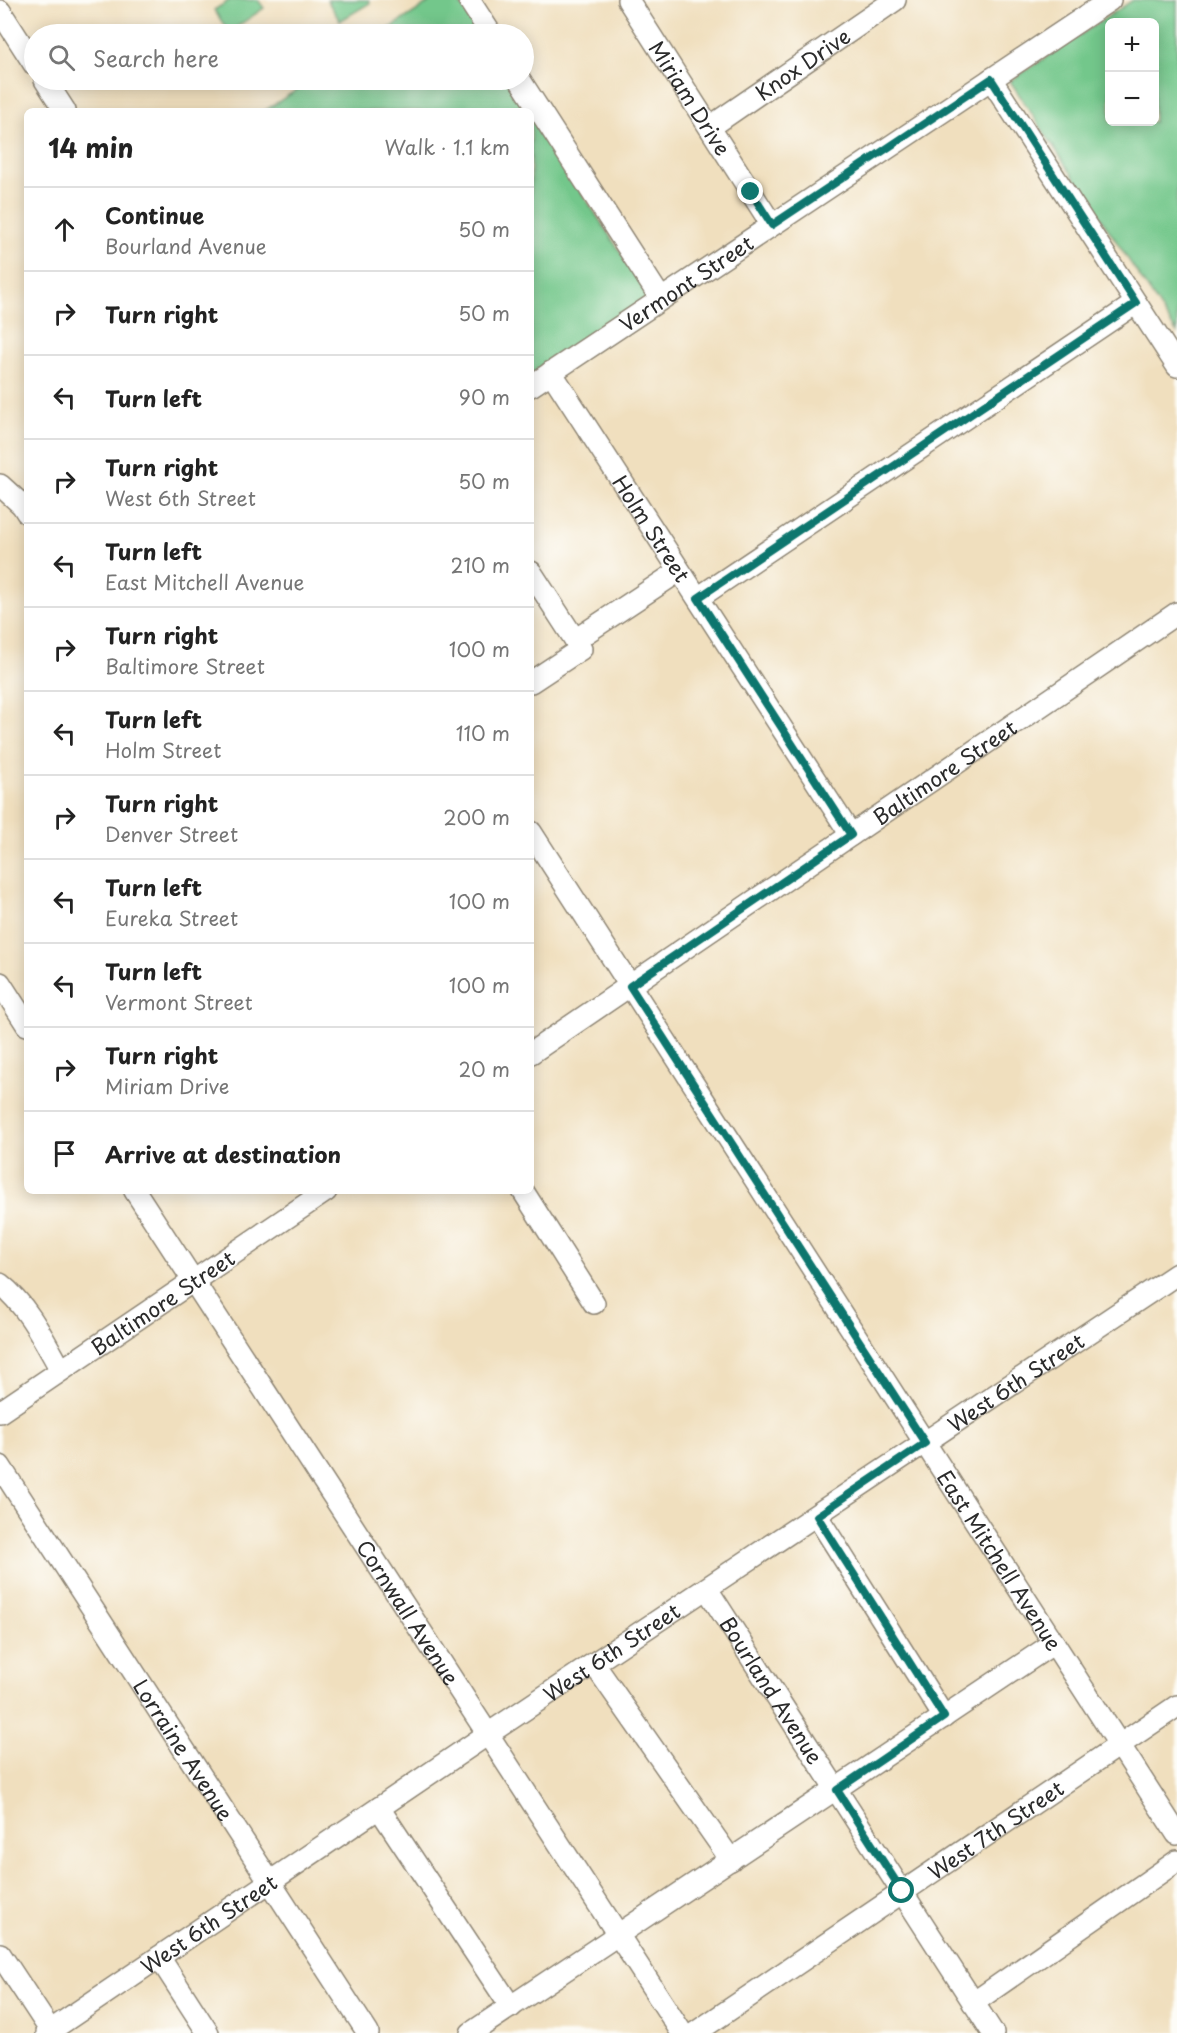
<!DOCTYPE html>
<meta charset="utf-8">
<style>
:root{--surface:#fff;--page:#f6f6f6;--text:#222;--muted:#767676;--line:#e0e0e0}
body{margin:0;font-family:"Playpen Sans",sans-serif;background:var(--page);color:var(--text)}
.controls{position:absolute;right:18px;top:18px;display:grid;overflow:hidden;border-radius:9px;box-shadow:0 3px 15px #0003}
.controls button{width:54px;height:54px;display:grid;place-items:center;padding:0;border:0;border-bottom:2px solid var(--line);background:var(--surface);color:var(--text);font:30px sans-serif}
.stop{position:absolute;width:18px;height:18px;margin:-14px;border:4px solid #0f766e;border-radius:50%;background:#fff}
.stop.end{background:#0f766e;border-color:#fff;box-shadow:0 2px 6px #0008}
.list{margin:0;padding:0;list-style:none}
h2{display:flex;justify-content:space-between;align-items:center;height:78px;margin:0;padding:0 24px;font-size:26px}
h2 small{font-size:20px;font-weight:400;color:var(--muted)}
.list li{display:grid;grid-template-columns:39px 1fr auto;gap:18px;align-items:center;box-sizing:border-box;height:84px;padding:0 24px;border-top:2px solid var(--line)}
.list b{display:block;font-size:22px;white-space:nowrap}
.list p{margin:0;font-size:20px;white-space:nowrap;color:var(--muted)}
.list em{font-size:20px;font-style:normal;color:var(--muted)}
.icon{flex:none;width:33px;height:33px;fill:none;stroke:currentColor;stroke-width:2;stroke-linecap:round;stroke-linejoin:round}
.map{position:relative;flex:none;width:1177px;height:2033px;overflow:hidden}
.search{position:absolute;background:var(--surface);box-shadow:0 3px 15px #0003;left:24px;top:24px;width:510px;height:66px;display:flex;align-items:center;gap:15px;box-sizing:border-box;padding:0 21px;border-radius:33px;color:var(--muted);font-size:22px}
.panel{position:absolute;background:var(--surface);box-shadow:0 3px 15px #0003;left:24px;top:108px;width:510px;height:1086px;border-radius:9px}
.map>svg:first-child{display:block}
.green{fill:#73c78b;stroke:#4f795b;stroke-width:1.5;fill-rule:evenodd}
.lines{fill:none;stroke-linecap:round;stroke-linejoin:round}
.minor-casing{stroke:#8e8574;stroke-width:24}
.minor{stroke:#fff;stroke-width:21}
.route{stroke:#0f766e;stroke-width:8}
.labels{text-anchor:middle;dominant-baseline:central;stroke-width:4.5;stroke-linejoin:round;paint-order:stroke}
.street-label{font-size:21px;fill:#2b2b2b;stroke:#fdfcf7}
</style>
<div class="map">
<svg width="1177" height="2033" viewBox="0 0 1177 2033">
<rect width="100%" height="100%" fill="#fdfcf7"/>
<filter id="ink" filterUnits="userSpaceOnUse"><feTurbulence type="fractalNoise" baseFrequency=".0167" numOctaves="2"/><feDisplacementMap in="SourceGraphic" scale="12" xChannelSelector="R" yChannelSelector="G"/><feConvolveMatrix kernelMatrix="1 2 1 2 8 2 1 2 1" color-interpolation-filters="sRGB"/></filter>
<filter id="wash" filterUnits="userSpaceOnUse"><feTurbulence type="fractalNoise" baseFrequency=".008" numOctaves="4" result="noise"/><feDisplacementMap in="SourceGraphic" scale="24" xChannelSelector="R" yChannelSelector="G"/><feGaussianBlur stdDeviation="1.35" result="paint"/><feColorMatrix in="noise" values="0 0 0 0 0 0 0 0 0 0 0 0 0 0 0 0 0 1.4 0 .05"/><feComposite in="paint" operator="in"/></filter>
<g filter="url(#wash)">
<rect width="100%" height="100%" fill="#f0dfbe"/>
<g class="green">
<path d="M230,0H258L264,8L229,32L214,10Z"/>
<path d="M327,0H369L370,3L340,21Z"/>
<path d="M433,0H458L480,34H381Z"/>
<path d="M1133,0H1177V333L1010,81ZM1110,22H1154V122H1110Z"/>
<path d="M312,80H509L529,111H264Z"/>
<path d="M531,114L650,298L531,375Z"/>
</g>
</g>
<g filter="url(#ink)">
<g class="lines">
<defs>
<g id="minor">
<path d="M469,0L491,34"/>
<path id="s1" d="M628,0L772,225"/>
<path d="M0,11L34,64"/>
<path d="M991,79L1177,366"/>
<path d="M45,80L65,111"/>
<path d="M520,80L661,299"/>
<path id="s2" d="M710,127L895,0"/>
<path id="s3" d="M551,372L851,835"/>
<path id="s4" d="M531,386L1110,0"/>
<path d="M0,485L22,505L27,513"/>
<path d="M531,572L581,649L531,682"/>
<path d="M698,598L1136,303"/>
<path d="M575,640L679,571"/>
<path id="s5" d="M531,832L1177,1834"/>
<path d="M0,983L27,1025"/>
<path id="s6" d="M531,1053L1177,613"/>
<path id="s7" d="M135,1191L682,2033"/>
<path d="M523,1191L594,1303"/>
<path d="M0,1284C28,1306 44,1340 61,1370"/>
<path id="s8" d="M0,1412L326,1191"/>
<path id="s9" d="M0,1466L368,2033"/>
<path d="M817,1516L944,1717"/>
<path id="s10" d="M707,1589L993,2033"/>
<path d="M594,1664L731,1860"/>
<path d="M379,1808L511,2007"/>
<path d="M0,1954L52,2033"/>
<path d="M159,1957L208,2033"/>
<path d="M973,2003L1177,1861"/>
<path id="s11" d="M47,2033L488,1734L1177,1274"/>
<path d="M471,2033L1054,1643"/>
<path id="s12" d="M695,2033L1177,1706"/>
</g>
</defs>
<use href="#minor" class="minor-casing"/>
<use href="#minor" class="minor"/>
</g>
</g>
<g class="lines" filter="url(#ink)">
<path class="route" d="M751,192L772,225L991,79L1136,303L698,598L851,835L630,986L925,1443L817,1516L944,1717L837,1790L902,1891"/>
</g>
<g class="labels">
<g class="street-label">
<text stroke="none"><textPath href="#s2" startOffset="112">Knox Drive</textPath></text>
<text stroke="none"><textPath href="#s1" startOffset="116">Miriam Drive</textPath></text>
<text stroke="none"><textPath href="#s4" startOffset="186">Vermont Street</textPath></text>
<text stroke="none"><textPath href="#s3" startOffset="186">Holm Street</textPath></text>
<text stroke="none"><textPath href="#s6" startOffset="500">Baltimore Street</textPath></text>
<text stroke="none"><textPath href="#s8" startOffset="196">Baltimore Street</textPath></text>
<text stroke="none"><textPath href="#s11" startOffset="1167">West 6th Street</textPath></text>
<text stroke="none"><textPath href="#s5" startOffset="866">East Mitchell Avenue</textPath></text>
<text stroke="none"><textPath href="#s7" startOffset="502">Cornwall Avenue</textPath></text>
<text stroke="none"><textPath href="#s11" startOffset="681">West 6th Street</textPath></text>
<text stroke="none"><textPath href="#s10" startOffset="120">Bourland Avenue</textPath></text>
<text stroke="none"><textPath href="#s9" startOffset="338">Lorraine Avenue</textPath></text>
<text stroke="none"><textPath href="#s12" startOffset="363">West 7th Street</textPath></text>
<text stroke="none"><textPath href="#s11" startOffset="195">West 6th Street</textPath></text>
</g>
</g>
</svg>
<div class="controls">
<button>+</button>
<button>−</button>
</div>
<div class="stop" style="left:902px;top:1891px"></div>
<div class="stop end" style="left:751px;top:192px"></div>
<div class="search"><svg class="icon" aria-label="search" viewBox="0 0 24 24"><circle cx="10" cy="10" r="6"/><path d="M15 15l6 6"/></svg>Search here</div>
<section class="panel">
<h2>14 min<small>Walk · 1.1 km</small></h2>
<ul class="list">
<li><svg class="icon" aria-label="ahead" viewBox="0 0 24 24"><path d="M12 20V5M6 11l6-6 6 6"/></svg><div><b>Continue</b><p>Bourland Avenue</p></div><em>50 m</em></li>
<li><svg class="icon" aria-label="right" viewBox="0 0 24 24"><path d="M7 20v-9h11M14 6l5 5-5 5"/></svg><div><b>Turn right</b></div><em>50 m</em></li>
<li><svg class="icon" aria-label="left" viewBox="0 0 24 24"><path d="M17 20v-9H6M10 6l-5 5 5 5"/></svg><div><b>Turn left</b></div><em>90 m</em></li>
<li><svg class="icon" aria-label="right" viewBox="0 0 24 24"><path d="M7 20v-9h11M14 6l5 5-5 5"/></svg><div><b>Turn right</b><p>West 6th Street</p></div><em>50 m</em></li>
<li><svg class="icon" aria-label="left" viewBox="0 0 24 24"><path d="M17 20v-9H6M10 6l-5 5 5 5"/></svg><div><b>Turn left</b><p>East Mitchell Avenue</p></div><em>210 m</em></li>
<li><svg class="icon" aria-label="right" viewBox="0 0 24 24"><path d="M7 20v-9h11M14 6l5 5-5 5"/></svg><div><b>Turn right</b><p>Baltimore Street</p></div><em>100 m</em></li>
<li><svg class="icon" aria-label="left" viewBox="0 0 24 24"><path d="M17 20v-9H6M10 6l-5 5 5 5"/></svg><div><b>Turn left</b><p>Holm Street</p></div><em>110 m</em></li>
<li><svg class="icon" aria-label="right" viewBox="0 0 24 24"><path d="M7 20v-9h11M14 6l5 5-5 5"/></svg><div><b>Turn right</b><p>Denver Street</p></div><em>200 m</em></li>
<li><svg class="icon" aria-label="left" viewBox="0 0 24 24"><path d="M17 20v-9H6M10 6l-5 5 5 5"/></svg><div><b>Turn left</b><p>Eureka Street</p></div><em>100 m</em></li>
<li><svg class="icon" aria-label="left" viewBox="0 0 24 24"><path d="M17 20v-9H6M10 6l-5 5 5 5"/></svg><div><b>Turn left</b><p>Vermont Street</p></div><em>100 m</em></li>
<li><svg class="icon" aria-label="right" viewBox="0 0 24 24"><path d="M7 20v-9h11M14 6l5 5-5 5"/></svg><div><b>Turn right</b><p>Miriam Drive</p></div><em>20 m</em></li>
<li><svg class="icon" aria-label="arrive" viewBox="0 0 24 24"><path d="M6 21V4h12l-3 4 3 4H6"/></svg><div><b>Arrive at destination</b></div></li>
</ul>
</section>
</div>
